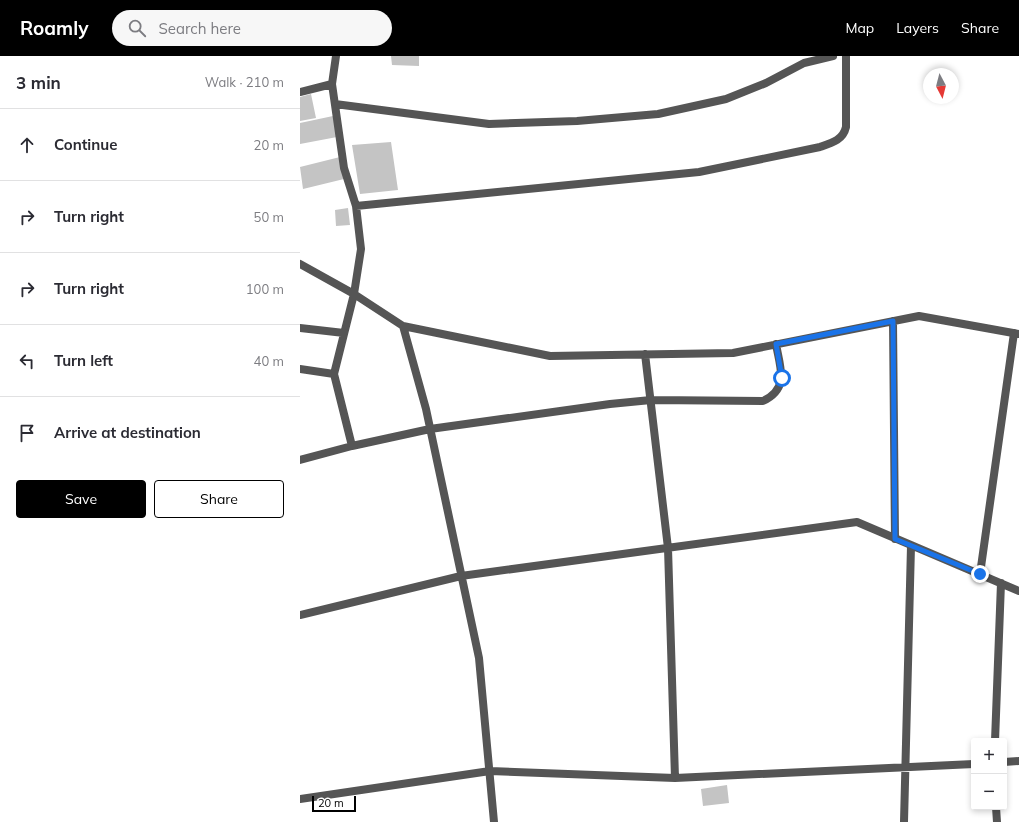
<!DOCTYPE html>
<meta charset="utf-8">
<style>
body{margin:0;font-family:Mulish,sans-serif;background:#f7f7f7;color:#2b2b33}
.controls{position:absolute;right:12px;bottom:12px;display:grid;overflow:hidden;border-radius:4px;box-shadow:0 2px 6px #0003}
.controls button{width:36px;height:36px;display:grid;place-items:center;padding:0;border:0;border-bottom:1px solid #e1e1e2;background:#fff;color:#2b2b33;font:20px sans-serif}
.compass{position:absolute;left:623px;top:12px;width:36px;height:36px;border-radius:50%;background:#fff;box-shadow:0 2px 6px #0003;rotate:173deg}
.scale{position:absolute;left:12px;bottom:10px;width:44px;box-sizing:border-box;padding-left:4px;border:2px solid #000;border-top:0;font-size:11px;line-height:14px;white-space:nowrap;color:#000;-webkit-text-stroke:3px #fff;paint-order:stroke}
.stop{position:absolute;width:12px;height:12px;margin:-9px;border:3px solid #1a73e8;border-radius:50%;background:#fff}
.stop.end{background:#1a73e8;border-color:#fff;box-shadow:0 1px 4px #0008}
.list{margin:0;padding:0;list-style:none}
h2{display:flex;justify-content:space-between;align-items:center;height:52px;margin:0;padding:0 16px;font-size:17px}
h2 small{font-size:13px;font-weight:400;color:#7c7c81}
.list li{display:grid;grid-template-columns:26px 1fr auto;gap:12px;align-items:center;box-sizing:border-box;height:72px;padding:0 16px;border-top:1px solid #e1e1e2}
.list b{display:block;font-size:15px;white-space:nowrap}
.list em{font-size:13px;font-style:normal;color:#7c7c81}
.actions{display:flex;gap:8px;padding:12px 16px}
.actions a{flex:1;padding:9px 0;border:1px solid #000;border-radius:4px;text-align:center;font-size:14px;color:#000}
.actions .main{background:#000;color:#fff}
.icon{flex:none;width:22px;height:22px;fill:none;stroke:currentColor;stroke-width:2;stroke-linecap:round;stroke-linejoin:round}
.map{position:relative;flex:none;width:719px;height:766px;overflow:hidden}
header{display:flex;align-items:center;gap:24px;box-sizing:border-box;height:56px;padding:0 20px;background:#000;color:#fff}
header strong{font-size:19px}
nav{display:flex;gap:22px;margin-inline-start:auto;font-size:14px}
.search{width:280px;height:36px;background:#f7f7f7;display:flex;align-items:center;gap:10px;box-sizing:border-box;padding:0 14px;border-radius:22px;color:#7c7c81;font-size:15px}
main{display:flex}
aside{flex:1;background:#fff}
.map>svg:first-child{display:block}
</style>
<header>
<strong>Roamly</strong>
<div class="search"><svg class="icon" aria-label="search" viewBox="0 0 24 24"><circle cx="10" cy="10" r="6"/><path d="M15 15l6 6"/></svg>Search here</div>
<nav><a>Map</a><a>Layers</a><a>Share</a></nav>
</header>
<main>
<aside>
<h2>3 min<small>Walk · 210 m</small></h2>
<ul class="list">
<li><svg class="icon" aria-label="ahead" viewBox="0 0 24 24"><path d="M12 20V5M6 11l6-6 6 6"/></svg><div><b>Continue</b></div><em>20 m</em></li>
<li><svg class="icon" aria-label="right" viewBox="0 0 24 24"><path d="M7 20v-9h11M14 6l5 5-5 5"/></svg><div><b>Turn right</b></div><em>50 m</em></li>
<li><svg class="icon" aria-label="right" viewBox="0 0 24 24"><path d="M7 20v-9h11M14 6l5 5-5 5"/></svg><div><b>Turn right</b></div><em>100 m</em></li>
<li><svg class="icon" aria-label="left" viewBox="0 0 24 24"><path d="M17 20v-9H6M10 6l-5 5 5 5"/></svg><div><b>Turn left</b></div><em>40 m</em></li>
<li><svg class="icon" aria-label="arrive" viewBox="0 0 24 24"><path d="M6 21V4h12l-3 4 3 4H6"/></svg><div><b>Arrive at destination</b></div></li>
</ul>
<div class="actions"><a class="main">Save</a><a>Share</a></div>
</aside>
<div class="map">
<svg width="719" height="766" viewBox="0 0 719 766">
<rect width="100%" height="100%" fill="#fff"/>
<!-- building -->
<path fill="#c4c4c4" d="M 91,0 L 119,0 L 119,10 L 92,9 Z
M 11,38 L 16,62 L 0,65 L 0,41 Z
M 33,60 L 37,81 L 0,88 L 0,67 Z
M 91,86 L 98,134 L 60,138 L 52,89 Z
M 40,101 L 44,123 L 3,133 L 0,111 Z
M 48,152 L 50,169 L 36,170 L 35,154 Z
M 427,729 L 429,747 L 403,750 L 401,733 Z"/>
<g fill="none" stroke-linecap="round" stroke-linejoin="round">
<!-- minor -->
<path stroke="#555" stroke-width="8" d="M 36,0 L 32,28 L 44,112 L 56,150 L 61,193 L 54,238 L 34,318 L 52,390
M 0,36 L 32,28
M 35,48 L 189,68 L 277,65 L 358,58 L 426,43 L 466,27 L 504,7 L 533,0
M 56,150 L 399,116 L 520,91 C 532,87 543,84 546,71 L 546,0
M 0,208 L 54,238 L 103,270 L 126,353 L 179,602 L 194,766
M 593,265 L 595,483
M 103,270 L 250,300 L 433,297 L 619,260 L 719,278
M 0,272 L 44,277
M 345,298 L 368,492 L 375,722
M 0,313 L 34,318
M 0,404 L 52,390 L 130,373 L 310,348 L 351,344 L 463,345 C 490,332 480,312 476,288
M 680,518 L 714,277
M 0,559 L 161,520 L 557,466 L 719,535
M 695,685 L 701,527
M 704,706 L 719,705
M 0,743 L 190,715 L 375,722 L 674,708
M 696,751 L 697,766
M 604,766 L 611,490"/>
</g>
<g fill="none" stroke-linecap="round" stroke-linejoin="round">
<!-- route -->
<path stroke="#1a73e8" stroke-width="5" d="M 482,322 L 476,288 L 593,265 L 595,483 L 680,518"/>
</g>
</svg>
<div class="controls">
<button>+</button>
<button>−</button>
</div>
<svg class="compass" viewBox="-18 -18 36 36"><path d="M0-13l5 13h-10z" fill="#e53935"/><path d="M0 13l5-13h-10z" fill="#7c7c81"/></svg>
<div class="scale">20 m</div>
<div class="stop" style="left:482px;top:322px"></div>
<div class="stop end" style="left:680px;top:518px"></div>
</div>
</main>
